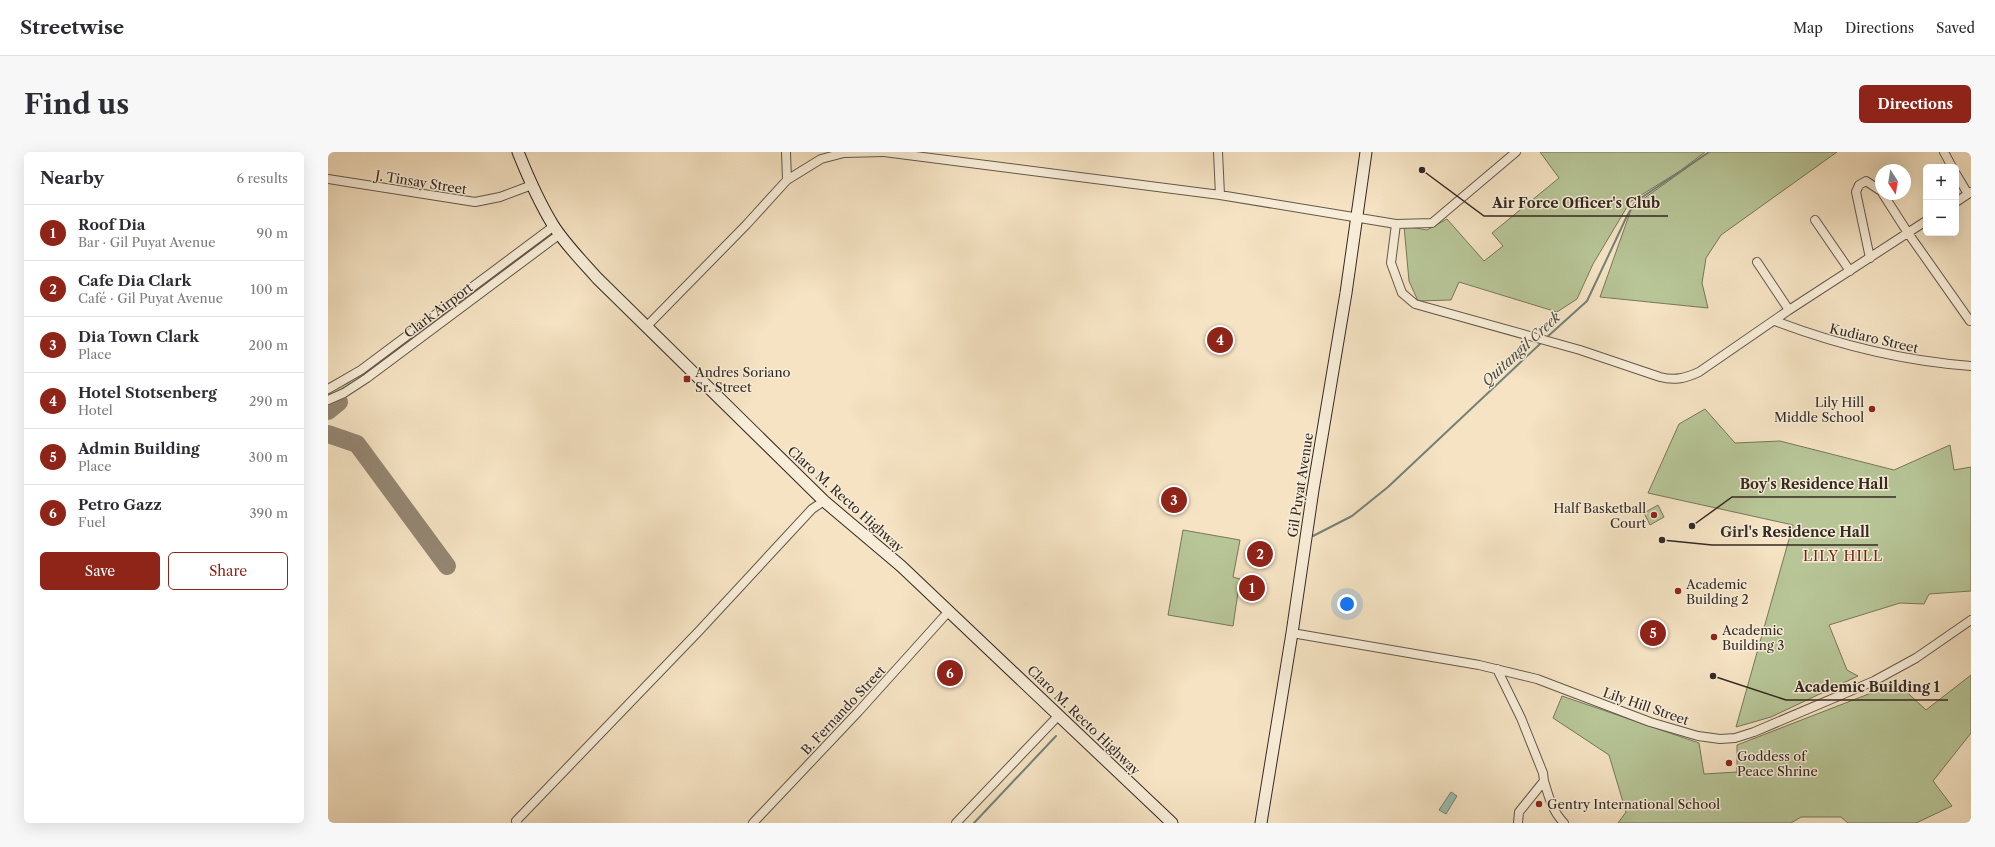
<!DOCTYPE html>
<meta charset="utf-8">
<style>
body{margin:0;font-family:"Libre Caslon Text",serif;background:#f7f7f7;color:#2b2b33}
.controls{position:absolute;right:12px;top:12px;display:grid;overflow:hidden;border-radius:6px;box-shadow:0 4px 16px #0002}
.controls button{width:36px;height:36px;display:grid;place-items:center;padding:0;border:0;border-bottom:1px solid #e1e1e2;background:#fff;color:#2b2b33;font:20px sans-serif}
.compass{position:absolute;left:1547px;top:12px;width:36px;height:36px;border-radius:50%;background:#fff;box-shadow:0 4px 16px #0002;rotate:168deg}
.you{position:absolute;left:1019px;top:452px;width:14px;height:14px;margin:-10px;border:3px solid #fff;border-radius:50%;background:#1a73e8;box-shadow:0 0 0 6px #1a73e833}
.badge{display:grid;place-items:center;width:26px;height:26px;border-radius:50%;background:#8f2418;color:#fff;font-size:13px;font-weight:700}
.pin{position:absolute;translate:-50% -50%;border:2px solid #fff;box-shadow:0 1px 4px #0006}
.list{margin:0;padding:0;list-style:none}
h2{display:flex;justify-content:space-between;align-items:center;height:52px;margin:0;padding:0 16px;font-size:17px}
h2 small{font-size:13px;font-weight:400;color:#7c7c81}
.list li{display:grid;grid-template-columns:26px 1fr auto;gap:12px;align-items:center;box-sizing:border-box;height:56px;padding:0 16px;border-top:1px solid #e1e1e2}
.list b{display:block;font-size:15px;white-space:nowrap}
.list p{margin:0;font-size:13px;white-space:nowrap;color:#7c7c81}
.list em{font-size:13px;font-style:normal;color:#7c7c81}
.actions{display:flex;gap:8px;padding:12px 16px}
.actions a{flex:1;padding:9px 0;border:1px solid #8f2418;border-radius:6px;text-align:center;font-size:14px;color:#8f2418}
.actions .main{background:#8f2418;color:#fff}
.map{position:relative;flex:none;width:1643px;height:671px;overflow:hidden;border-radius:6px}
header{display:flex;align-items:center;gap:24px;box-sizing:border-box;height:56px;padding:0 20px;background:#fff;border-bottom:1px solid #e1e1e2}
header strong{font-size:19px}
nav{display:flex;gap:22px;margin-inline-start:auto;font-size:14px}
.intro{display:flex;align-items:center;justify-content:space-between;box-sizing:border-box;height:96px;padding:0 24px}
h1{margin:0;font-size:28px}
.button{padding:10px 18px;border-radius:6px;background:#8f2418;color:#fff;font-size:14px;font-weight:700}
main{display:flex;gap:24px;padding:0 24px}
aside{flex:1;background:#fff;border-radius:6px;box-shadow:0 4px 16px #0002}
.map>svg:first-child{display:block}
</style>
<header>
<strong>Streetwise</strong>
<nav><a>Map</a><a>Directions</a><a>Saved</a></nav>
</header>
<div class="intro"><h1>Find us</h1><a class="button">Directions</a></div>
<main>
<aside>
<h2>Nearby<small>6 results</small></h2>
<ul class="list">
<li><span class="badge">1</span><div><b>Roof Dia</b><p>Bar · Gil Puyat Avenue</p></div><em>90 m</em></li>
<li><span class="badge">2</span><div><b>Cafe Dia Clark</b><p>Café · Gil Puyat Avenue</p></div><em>100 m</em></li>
<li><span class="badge">3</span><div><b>Dia Town Clark</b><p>Place</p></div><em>200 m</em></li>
<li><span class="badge">4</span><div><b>Hotel Stotsenberg</b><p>Hotel</p></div><em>290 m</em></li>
<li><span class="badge">5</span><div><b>Admin Building</b><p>Place</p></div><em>300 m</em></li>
<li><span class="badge">6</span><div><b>Petro Gazz</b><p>Fuel</p></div><em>390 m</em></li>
</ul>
<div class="actions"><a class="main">Save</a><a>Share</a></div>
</aside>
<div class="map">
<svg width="1643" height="671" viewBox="0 0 1643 671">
<rect width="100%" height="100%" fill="#f5e3c3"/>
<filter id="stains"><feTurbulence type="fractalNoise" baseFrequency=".005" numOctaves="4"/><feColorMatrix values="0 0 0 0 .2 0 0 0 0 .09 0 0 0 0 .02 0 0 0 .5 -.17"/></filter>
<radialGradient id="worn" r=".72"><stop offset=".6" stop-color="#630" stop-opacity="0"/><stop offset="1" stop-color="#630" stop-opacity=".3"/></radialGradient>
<!-- green -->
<path fill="#b7c597" stroke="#76775c" d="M 1212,0 L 1377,0 L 1352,19 L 1302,50 L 1265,112 L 1249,147 L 1229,160 L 1131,130 L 1123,148 L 1090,149 L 1081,129 L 1076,74 L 1099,78 L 1119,67 L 1156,109 L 1175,94 L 1164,81 L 1231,26 Z
M 1381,0 L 1509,0 L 1393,83 L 1378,106 L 1374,131 L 1380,156 L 1272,145 L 1304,55 Z
M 94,177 L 97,178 L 27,230 L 0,244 L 0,240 L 20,231 Z
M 1377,257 L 1407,291 L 1452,289 L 1566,318 L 1622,293 L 1626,318 L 1643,315 L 1643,439 L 1601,442 L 1596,452 L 1572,451 L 1501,473 L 1519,518 L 1530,524 L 1443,565 L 1408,575 L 1465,373 L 1320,341 L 1351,272 Z
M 1330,353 L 1336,365 L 1322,373 L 1316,361 Z
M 855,378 L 912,388 L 905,425 L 912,427 L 905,474 L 840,463 Z
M 1643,523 L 1643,581 L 1605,629 L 1624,654 L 1588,671 L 1520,671 L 1513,665 L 1473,665 L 1463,671 L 1290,671 L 1298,660 L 1281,603 L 1225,566 L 1234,544 L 1371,591 L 1376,622 L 1409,620 L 1409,593 L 1569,531 L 1598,558 Z"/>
<!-- water -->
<path fill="#9cbeb2" stroke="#728278" d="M 1123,640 L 1129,644 L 1118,662 L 1111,658 Z"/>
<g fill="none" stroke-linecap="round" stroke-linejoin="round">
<!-- stream -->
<path stroke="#728278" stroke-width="2" d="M 1218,186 L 1259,149 L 1299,64 L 1307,50 L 1381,0
M 985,384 L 1024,364 L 1060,335 L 1213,191
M 646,671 L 728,584"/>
<!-- taxiway -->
<path stroke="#948672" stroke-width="18" d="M 0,259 L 11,250
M 0,282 L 29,292 L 119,414"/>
<defs>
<path id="minor" d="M 458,0 L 459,28
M 556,0 L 892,43 L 1068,72 L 1104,71 L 1188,0
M 890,0 L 892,43
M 1616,0 L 1624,15
M 1628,22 L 1640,42
M 0,27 L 147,50 L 172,45 L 204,33
M 1555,42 L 1580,81 L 1642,169
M 1628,50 L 1643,40
M 1487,68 L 1522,119
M 1068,72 L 1063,111 L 1074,141 L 1087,152 L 1252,198 L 1332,225 C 1347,229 1358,226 1371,220 L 1461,158 L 1598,69
M 1542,106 L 1528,40 L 1531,33 L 1538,29 L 1553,39
M 1429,110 L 1461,158
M 1447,169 C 1510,193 1576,209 1643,214
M 319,174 L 419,72 L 459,28 L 493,7 L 516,1 L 555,0
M 0,237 L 33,218 L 226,74
M 0,248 L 16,241 L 39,226 L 232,82
M 964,481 L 1151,513 L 1209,527 L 1322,570 L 1370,584 L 1392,587 L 1407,586 L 1426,580 L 1546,529 L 1588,506 L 1643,468
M 1169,517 L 1193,566 L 1215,621 L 1216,629 L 1191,660 L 1190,671
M 1216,629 C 1221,645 1224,659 1236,671
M 189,671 L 188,669 L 371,479 L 484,357 L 496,349
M 425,671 L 530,560 L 621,459
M 628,671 L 731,563"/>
<path id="secondary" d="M 190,0 C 200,25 211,50 225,73 C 237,92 254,109 269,126 L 496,349 L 573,414 L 844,671
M 933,671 L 964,481 L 985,338 L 1018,141 L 1038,0"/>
</defs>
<!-- minor casing -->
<use href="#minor" stroke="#64584a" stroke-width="10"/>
<!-- secondary casing -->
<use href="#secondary" stroke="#342922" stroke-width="13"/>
<!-- minor -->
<use href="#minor" stroke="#f8edd8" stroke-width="8"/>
<!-- secondary -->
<use href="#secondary" stroke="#f8edd8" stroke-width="11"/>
</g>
<!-- markers -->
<g fill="#8f2418" stroke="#f8edd8" stroke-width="1.5">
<rect x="355" y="223" width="8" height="8" rx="2"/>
<circle cx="1544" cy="257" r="4"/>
<circle cx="1326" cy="363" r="4"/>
<circle cx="1350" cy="439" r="4"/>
<circle cx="1386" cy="485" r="4"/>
<circle cx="1401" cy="611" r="4"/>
<circle cx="1211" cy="652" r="4"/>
</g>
<g text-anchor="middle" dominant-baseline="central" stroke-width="3" stroke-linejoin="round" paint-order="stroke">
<!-- street labels -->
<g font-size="13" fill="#342922" stroke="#f8edd8">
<text transform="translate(93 30) rotate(9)">J. Tinsay Street</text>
<text transform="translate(110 158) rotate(-37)">Clark Airport</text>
<text transform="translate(1546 186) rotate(13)">Kudiaro Street</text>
<text transform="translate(972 333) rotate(-81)">Gil Puyat Avenue</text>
<text transform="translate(518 347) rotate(42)">Claro M. Recto Highway</text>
<text transform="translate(1318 554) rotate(19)">Lily Hill Street</text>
<text transform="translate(515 558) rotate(-47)">B. Fernando Street</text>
<text transform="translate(756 568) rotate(44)">Claro M. Recto Highway</text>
</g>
<!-- poi labels -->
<g font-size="13" fill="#342922" stroke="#f8edd8" text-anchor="start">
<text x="367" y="220">Andres Soriano<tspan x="367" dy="15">Sr. Street</tspan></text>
<text x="1536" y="250" text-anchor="end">Lily Hill<tspan x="1536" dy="15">Middle School</tspan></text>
<text x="1318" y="356" text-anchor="end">Half Basketball<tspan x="1318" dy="15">Court</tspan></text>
<text x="1358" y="432">Academic<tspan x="1358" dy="15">Building 2</tspan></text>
<text x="1394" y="478">Academic<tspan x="1394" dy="15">Building 3</tspan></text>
<text x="1409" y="604">Goddess of<tspan x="1409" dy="15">Peace Shrine</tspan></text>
<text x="1219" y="652">Gentry International School</text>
</g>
<!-- water labels -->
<g font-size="14" font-style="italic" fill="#4e4e46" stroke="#f8edd8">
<text transform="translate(1193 197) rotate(-43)">Quitangil Creek</text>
</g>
<!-- neighbourhood labels -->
<g font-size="14" letter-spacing="1" fill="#7a1f14" stroke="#f8edd8">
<text x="1515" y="404">LILY HILL</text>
</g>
</g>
<!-- callouts -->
<path fill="none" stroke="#342922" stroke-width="1.5" d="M1094 18L1156 64H1340M1364 374L1404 345H1568M1334 388L1384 393H1550M1385 524L1458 548H1620"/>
<g fill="#342922" stroke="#f8edd8" stroke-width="1.5">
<circle cx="1094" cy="18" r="4"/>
<circle cx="1364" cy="374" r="4"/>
<circle cx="1334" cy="388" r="4"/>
<circle cx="1385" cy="524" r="4"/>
</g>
<g font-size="14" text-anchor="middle" font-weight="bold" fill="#342922" stroke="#f8edd8" stroke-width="3" stroke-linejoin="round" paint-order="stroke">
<text x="1248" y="56">Air Force Officer's Club</text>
<text x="1486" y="337">Boy's Residence Hall</text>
<text x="1467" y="385">Girl's Residence Hall</text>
<text x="1539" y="540">Academic Building 1</text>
</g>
<rect width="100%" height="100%" filter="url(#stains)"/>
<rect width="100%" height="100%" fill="url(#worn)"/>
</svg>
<div class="controls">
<button>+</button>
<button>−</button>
</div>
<svg class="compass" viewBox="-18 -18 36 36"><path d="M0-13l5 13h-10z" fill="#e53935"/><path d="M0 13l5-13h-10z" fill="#7c7c81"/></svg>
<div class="you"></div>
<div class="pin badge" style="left:924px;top:436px">1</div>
<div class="pin badge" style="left:932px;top:402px">2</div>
<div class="pin badge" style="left:846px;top:348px">3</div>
<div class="pin badge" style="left:892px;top:188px">4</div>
<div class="pin badge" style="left:1325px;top:481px">5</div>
<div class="pin badge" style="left:622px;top:521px">6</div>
</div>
</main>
